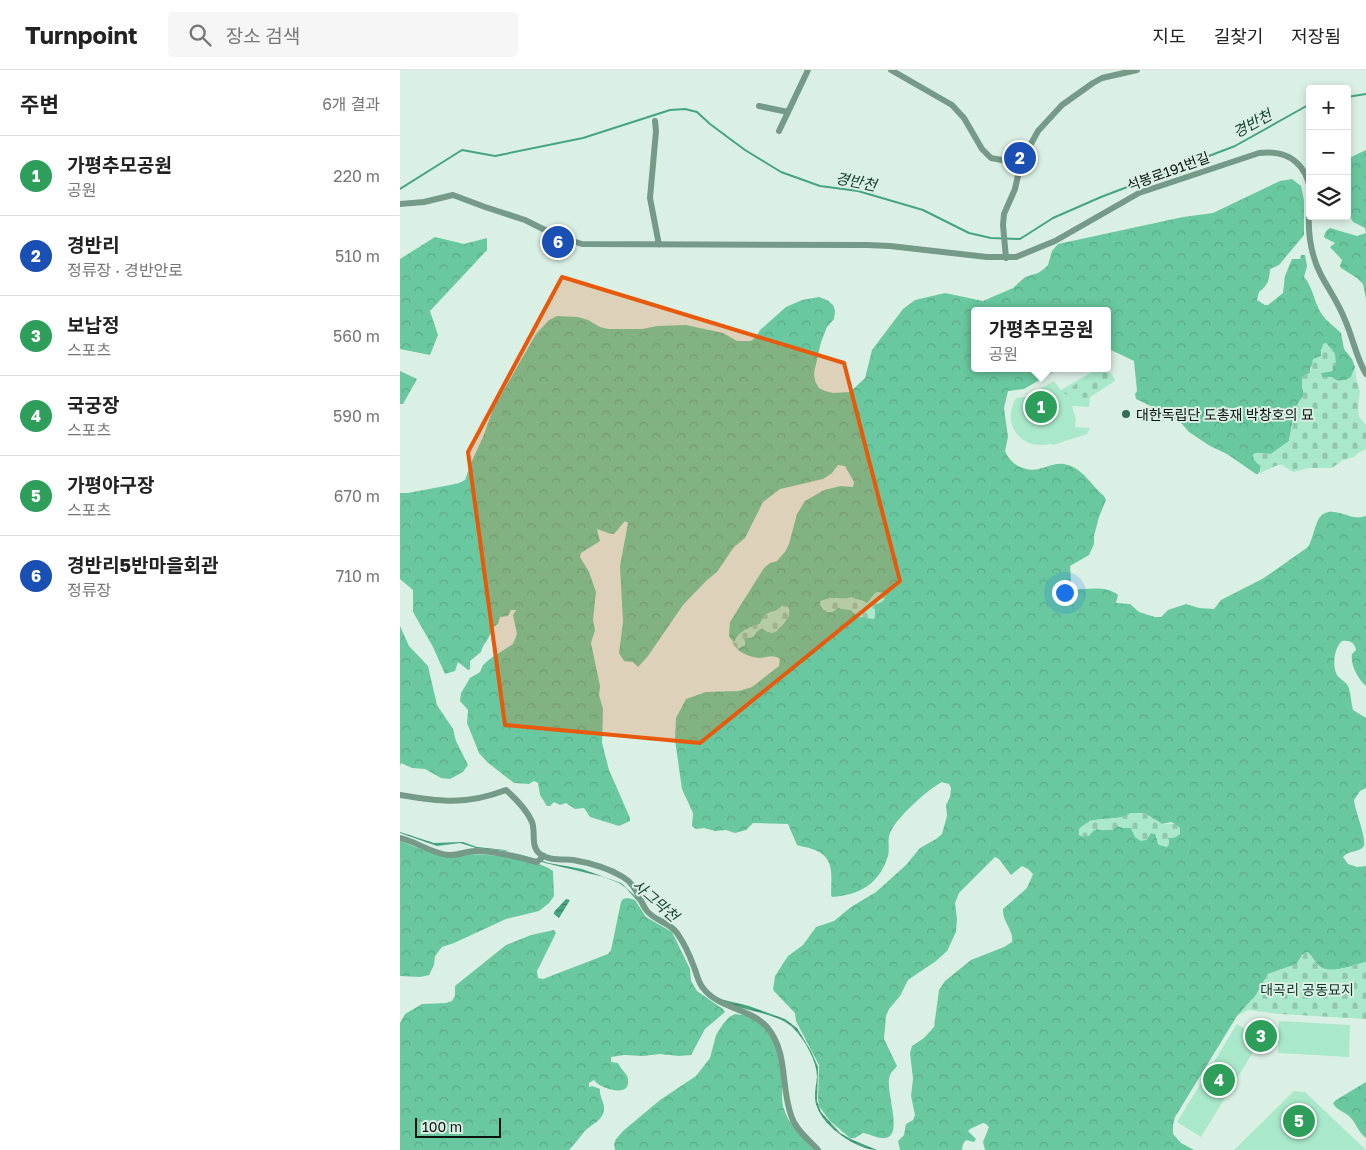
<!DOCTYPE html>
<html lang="ko">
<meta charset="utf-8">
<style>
body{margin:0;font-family:"Golos Text","Noto Sans KR",sans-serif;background:#f6f6f6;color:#222}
.controls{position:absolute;right:15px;top:15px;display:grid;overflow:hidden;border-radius:5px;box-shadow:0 2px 8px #0003}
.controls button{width:45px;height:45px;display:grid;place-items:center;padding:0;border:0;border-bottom:1px solid #e0e0e0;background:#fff;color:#222;font:25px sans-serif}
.scale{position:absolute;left:15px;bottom:12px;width:86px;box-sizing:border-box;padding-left:5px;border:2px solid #0b130f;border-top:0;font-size:14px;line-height:18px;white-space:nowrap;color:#0b130f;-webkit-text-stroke:4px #dbf0e5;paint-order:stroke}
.you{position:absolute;left:664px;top:522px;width:18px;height:18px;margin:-12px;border:4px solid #fff;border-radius:50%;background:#1a73e8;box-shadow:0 0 0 8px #1a73e833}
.badge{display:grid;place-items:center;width:32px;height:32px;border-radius:50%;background:#ea580c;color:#fff;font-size:16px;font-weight:700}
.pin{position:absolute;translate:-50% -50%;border:2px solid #fff;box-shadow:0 1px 5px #0006}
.popup{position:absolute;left:571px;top:237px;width:140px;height:65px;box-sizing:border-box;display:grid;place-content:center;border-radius:5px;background:#fff;filter:drop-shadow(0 1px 4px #0005);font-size:16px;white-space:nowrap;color:#767676}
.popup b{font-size:19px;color:#222}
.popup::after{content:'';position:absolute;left:50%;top:100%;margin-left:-10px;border:10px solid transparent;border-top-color:#fff}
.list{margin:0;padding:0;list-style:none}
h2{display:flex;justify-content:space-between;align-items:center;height:65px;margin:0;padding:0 20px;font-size:21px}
h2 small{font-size:16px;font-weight:400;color:#767676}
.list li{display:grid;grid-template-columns:32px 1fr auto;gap:15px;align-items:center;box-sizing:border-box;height:80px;padding:0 20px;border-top:1px solid #e0e0e0}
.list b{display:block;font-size:19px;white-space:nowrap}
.list p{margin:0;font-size:16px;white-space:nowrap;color:#767676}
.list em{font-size:16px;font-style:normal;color:#767676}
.icon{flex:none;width:28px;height:28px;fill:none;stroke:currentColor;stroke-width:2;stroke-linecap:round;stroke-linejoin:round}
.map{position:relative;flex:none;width:966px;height:1080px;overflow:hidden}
header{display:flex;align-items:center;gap:30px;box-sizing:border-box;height:70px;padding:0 25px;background:#fff;border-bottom:1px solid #e0e0e0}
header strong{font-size:24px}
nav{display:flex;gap:28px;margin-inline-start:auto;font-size:18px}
.search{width:350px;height:45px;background:#f6f6f6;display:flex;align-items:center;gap:12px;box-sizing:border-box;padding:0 18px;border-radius:5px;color:#767676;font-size:19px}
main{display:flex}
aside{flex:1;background:#fff}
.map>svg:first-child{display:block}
</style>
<header>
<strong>Turnpoint</strong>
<div class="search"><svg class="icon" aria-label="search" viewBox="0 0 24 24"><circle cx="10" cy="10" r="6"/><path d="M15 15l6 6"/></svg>장소 검색</div>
<nav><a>지도</a><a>길찾기</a><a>저장됨</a></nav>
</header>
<main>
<aside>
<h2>주변<small>6개 결과</small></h2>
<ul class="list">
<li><span class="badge" style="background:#2e9e5b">1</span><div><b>가평추모공원</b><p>공원</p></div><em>220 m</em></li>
<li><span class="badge" style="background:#1a4fb4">2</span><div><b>경반리</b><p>정류장 · 경반안로</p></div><em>510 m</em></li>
<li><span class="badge" style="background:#2e9e5b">3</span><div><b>보납정</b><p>스포츠</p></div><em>560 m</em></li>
<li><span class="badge" style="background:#2e9e5b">4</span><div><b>국궁장</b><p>스포츠</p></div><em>590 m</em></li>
<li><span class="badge" style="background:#2e9e5b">5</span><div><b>가평야구장</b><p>스포츠</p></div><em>670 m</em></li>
<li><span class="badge" style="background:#1a4fb4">6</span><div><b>경반리5반마을회관</b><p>정류장</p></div><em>710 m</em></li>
</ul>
</aside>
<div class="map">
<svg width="966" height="1080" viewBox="0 0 966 1080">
<defs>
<pattern id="forest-crowns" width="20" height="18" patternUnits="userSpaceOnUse" patternTransform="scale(1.25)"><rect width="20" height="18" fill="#69c89f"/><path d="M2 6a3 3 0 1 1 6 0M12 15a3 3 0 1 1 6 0" fill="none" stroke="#5aab88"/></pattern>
<pattern id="cemetery-stones" width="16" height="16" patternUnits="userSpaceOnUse" patternTransform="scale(1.25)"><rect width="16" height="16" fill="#a9e8ca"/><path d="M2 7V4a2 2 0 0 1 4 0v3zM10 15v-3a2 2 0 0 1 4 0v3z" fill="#90c6ac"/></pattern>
<pattern id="water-rules" width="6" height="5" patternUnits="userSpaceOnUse" patternTransform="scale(1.25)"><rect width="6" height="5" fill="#45a57e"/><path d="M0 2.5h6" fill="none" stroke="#388566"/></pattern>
</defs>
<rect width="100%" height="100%" fill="#dbf0e5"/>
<!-- green -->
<path fill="#a9e8ca" d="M 699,298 L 712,304 L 715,311 L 690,327 L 689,337 L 672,336 L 676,350 L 675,357 L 690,358 L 687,364 L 653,375 L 651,374 C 620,381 601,354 616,328 L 626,327 L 654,311 L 661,320 Z
M 879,951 L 950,955 L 949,987 L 878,983 Z
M 837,954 L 861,969 L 801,1067 L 777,1052 Z
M 894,1021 L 905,1022 L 966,1080 L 834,1080 Z"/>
<!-- forest -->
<path fill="url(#forest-crowns)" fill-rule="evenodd" d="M 966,80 L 966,229 L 963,214 L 957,208 L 941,198 L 940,196 L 942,190 L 930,177 L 935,173 L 925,168 L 924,166 L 926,161 L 930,158 L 957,166 L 966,163 L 965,158 L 953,152 L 947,141 L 947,89 Z
M 892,109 L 901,116 L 904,130 L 904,165 L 879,195 L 870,199 C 869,210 869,214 859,222 L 857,230 L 865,235 L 868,235 L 883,223 L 885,206 L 892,189 L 900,189 L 901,185 L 905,185 L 907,196 L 904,207 C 913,217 914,232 921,243 C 926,251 934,256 941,263 L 944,279 L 952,289 L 955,297 L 951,307 L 946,310 L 938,311 L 931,307 L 922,307 L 921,303 L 932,301 L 933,296 L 935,295 L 935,284 L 926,273 L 921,280 L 921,286 L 910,298 L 910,303 L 904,306 L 902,316 L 904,325 L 895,338 L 889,371 L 871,384 L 856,383 L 856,392 L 861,396 L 860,401 L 858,404 L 856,404 L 827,384 L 810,376 L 789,362 L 782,354 L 760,338 L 755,338 L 736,329 L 735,324 L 737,321 L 734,291 L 707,278 L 707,241 L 575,241 L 575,298 L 660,298 L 624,319 L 608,321 L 604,338 L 608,367 L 605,381 C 608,388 612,392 618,396 C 640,407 650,389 668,395 C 684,400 692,416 704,426 L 706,430 L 699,447 L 694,466 L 694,474 L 689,485 L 670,496 L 671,511 L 676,519 C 690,520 705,515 718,525 L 716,533 L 730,534 L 739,542 L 755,547 L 761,547 L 768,540 L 786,534 L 799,538 L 814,539 L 821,530 L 864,508 L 908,477 C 913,469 915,453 920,447 C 929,436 943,445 954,447 C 958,448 962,447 966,446 L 966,616 C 958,610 950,594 952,584 L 956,580 C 955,573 950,570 942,571 C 934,578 932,596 937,605 C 940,609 946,612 948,616 C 951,623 951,633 953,640 L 966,648 L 966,718 L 960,721 L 954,730 C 955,742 966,765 964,776 C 959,783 949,780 943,787 L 948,794 L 957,797 L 966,796 L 966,892 C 953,895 929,906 918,895 C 914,891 912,886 908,882 L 902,885 L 897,894 L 868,904 L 856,925 L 837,946 L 775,1047 L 773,1055 L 773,1064 L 781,1073 L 794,1080 L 585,1080 L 583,1072 L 589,1057 L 586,1054 L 583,1053 L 570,1059 L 568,1061 L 576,1069 L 574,1072 L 566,1070 L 563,1074 L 562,1080 L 500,1080 L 498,1071 L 504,1065 L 506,1054 L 513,1050 L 515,1045 L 511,1026 L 513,1009 L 510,983 L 512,976 L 524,968 L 534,957 L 539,920 L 545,911 L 571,890 L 604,877 L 612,872 C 614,860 602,852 603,839 L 627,818 L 633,804 L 628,799 L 622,796 L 611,805 L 599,789 L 595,787 L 559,823 L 555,833 L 557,849 L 556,862 L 547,881 L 536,891 L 508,910 L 500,926 L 489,939 L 486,946 L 484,969 L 497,996 C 495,999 491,1002 490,1005 C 484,1019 504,1064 486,1068 C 478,1069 470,1064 463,1063 L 455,1068 L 450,1068 L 430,1051 L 419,1036 L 418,1029 L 419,995 L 396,951 L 395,943 L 373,920 L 375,906 L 388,886 L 403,875 L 416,857 L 434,851 L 451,837 L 476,822 L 506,795 L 520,778 L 536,769 L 542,764 L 547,746 L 546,735 L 550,727 L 551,718 L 549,714 L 542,712 C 528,719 495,749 490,763 C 487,770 490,779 488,786 C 479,814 460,825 432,827 L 431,825 C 431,807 436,786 412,779 C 408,777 402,777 397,775 L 388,754 L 353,753 L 346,760 L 335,763 L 326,760 L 315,761 L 304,758 L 296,759 L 292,756 L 293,743 L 282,719 L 275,670 L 276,648 L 286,629 L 306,622 L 339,621 L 352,617 L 379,596 L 380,589 C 373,584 368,587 360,588 C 354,588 342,584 337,579 L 345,575 L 344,568 L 353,567 L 357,561 L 362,558 L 368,562 C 379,560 389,552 389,539 L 382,536 C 372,546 368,537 360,554 C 350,557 337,562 334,573 L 329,566 L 330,552 L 364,498 L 370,493 L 377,491 L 385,482 L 389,474 L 397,444 L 405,431 L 424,420 L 441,416 L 453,417 L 454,412 L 445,396 L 438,395 L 432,403 L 423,409 L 380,419 L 363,432 L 345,468 L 334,477 L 317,502 L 307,510 L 283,535 L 248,586 L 238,597 L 233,592 L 224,591 L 219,583 L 223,552 L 220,496 L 228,453 L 225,451 L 214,464 L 211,464 L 197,459 L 200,471 L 181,483 L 180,487 L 189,502 L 196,522 L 193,550 L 195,560 L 191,573 L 200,616 L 199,625 L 203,639 L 202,673 L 209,700 L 230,748 L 230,751 L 219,756 L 190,747 L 184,738 L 175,739 L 166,733 L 160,735 L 154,732 L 150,736 L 147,736 L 140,725 L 138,713 L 134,711 L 129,714 L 114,713 L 87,692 L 79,683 L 67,653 L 68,640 L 60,631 L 61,623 L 70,608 L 80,602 L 83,595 L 91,588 L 113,574 L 117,564 L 113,545 L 116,540 L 111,540 L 108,546 L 100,547 L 98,554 L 92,558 C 91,568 83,573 81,582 L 70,591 L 70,599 L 68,600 L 58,592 L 55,601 L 45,604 L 33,577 L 13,542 L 13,520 L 0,509 L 0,423 L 8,423 L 50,415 L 59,413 L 65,410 L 71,393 L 83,367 L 93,339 L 136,264 L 149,250 L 157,246 L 178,247 L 188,250 L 200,257 L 208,259 L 242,259 L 257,256 L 286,255 L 323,263 L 337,271 L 351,271 L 356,267 L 360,260 L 386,237 L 402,230 L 419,227 L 427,230 L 433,235 L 435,241 L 434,249 L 427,257 L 421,272 L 414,303 L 415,311 L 419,318 L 425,321 L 433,323 L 450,322 L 465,308 L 472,280 L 503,239 L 515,230 L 545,223 L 583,231 L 613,218 L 625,207 L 638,203 L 644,199 L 648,195 L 652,181 L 658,174 L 783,147 L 813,143 L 880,111 ZM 431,528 C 443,530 456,526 466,533 L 483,531 L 475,535 L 475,546 L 455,544 L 451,540 L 438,537 L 435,540 L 424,540 L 420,534 L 421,531 ZM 731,743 L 744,743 L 762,754 L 771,752 L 775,754 L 776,767 L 768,768 L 769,773 L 758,774 L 756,764 L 751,763 L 746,770 L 731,758 L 717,756 L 715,758 L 704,760 L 697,759 L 692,761 L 689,751 L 724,747 Z
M 35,167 L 64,174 L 87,168 L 87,180 L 30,241 L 38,265 L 30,285 L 0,279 L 0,189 Z
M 0,301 L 17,309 L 3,334 L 0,334 Z
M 0,556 L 9,576 L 28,596 L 37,635 L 53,659 L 56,671 L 68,695 L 63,702 L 50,709 L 41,708 L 25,699 L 12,698 L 1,693 L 0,696 Z
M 0,771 C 10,774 22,781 33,782 C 67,786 124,781 153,801 L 154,826 L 149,833 L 139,841 L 106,849 L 54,873 L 42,877 L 35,886 L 34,895 L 29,905 L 20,907 L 0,906 Z
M 228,828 L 235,830 L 246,847 L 272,862 L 290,899 L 291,911 L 297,921 L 323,939 L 325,942 L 305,959 L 291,985 L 279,986 L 260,984 L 243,986 L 224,985 L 211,987 L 211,992 L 218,993 C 220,998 225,1002 227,1006 C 235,1029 201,1020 194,1010 L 189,1013 L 189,1017 L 192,1016 L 200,1019 C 199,1026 204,1031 204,1038 C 204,1051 191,1054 184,1062 C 179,1068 175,1074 169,1080 L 0,1080 L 0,953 L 5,944 L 22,934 L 46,933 L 52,931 L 55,926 L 55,916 L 106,875 L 131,865 L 154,860 L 156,863 L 137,901 L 138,908 L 143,909 L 208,884 L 211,880 L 221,832 L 223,829 Z
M 335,944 C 341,945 348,945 354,948 C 372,959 381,984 382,1005 C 383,1016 381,1025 383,1036 C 387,1053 402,1067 414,1080 L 215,1080 L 214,1074 L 216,1069 L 223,1061 L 260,1030 L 296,1006 L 310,988 L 316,965 L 323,954 L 329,947 Z
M 966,1012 L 966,1068 C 957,1061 956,1052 949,1046 C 943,1041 936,1040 933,1033 L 936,1030 Z"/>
<!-- cemetery -->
<path fill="url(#cemetery-stones)" d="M 926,273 L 935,284 L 936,294 L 933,296 L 932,301 L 921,303 L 922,307 L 931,307 L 938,311 L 946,310 L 951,307 L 955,297 L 956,308 L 960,321 L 958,337 L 959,347 L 966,355 L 966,379 L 958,383 L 954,387 L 943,390 L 932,398 L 909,398 L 893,402 L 882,395 L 878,395 L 860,403 L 861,396 L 854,390 L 853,385 L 855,383 L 871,384 L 889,371 L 895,338 L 904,325 L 902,316 L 902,307 L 910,303 L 913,289 L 921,286 L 923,274 Z
M 700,300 L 710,305 L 713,310 L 686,328 L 665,324 L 663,322 Z
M 478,522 L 484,523 L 486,526 L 484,530 L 475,535 L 475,546 L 474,549 L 458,547 L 451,540 L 441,539 L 438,537 L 433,542 L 427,542 L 420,534 L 421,531 C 425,530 430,528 434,528 C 441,528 444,530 451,527 L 467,533 L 475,523 Z
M 383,536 L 388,537 L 389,546 L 376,562 L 371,563 L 362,558 L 357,561 L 353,567 L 344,568 L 345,575 L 337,579 L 331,572 L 334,573 C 337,562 350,557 360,554 C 364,541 374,544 383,536 Z
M 731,743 L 744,743 L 762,754 C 770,755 773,751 780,758 L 780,764 L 776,767 L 768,768 L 769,774 L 767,777 L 759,775 L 755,764 L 751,763 L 746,770 L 741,771 L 735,767 L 731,758 L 723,758 L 718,756 L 712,760 L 695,759 L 689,766 L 683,767 L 679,765 L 679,759 C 695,742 714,754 731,743 Z
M 908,882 C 912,886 914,891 918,895 C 929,906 953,895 966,892 L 966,949 L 880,944 L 848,940 L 837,946 L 856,925 L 868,904 L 896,894 L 905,883 Z"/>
<!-- water -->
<path fill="url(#water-rules)" d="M 0,762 L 34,773 L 63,772 L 77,777 L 105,780 L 149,793 L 182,799 L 221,813 L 235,826 L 240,834 L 226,818 L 219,813 L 204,807 L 145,793 L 108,781 L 76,778 L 60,773 L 37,776 L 0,763 Z
M 166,829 L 170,830 L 159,848 L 154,844 L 154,842 Z
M 316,928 L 349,936 L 385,949 L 397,958 L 411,981 L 418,997 L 417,1031 L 421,1042 L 440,1063 L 453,1070 L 477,1080 C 457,1080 424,1057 417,1037 C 413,1027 416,1017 417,1007 C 417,991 405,970 394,959 C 378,941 335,941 316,928 Z"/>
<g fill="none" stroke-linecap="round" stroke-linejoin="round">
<!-- stream -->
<path stroke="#45a57e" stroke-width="2" d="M 947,27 L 966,24
M 0,119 L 62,80 L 95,86 L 183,68 L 270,40 L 285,39 L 297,42 L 310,54 L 345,80 L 381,102 L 420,116 L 458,121 L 523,140 L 569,163 L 591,168 L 620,169 L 653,148 L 701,127 L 835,76 L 910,34"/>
<!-- minor -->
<path stroke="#759a88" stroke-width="6" d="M 491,0 L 552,35 L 564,48 L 582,79 L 591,88 L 607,91 L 621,92
M 359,36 L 388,42
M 255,51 L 256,61 L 250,128 L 259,175
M 379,61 L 408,0
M 910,129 C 907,155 909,182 921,205 C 929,220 939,234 945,250 C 953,268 956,287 966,304
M 0,134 L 24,132 L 53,125 L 85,137 L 125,150 L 159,167 L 182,174 L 467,175 L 490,176 L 587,187 L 616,187 L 655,171 L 739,123 L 859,83 C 886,80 904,91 910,118
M 606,188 L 603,155 L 604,144 L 615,119 L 621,92 L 638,61 L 662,35 L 693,13 L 702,8 L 737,0
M 0,725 C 40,732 67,735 106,720 C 115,728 127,740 132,752 C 136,762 130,776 140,784 C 149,791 163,789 173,790 C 191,793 208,798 223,807 C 237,815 238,829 247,841 C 255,851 269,852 277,863 C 284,873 290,886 294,897 C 297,904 298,912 303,918 C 319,939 350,938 367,957 C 389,983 380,1018 392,1048 C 396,1060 409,1070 418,1080
M 0,768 C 17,772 31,783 48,785 C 58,786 66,781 75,781 C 96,781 117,787 137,792 L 144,786"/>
</g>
<!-- marked area -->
<path fill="#e8590c" fill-opacity="0.2" stroke="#e8590c" stroke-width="4" stroke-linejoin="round" d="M 162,207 L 444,293 L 500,511 L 300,673 L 105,655 L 68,382 Z"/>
<!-- markers -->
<circle fill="#346d54" stroke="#dbf0e5" stroke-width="2" cx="726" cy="344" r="5"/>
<g text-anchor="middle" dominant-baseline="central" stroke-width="4" stroke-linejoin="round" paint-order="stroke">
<!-- street labels -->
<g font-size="14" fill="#0b130f" stroke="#dbf0e5">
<text transform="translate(768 101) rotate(-20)">석봉로191번길</text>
</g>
<!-- poi labels -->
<g font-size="14" fill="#0b130f" stroke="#dbf0e5" text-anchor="start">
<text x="736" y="344">대한독립단 도총재 박창호의 묘</text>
</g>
<!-- park labels -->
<g font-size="14" fill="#0e3828" stroke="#dbf0e5">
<text x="907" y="919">대곡리 공동묘지</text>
</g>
<!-- water labels -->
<g font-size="15" font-style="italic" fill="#113b2a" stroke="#dbf0e5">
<text transform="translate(852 53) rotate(-29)">경반천</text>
<text transform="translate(456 111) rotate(11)">경반천</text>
<text transform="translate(256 830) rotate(41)">사그막천</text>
</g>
</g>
</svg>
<div class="controls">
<button>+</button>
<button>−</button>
<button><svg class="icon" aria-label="layers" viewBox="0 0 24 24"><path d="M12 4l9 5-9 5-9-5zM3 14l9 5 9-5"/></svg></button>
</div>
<div class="scale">100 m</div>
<div class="you"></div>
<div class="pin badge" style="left:641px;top:337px;background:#2e9e5b">1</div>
<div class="popup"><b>가평추모공원</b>공원</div>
<div class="pin badge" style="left:620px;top:88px;background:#1a4fb4">2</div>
<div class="pin badge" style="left:861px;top:966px;background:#2e9e5b">3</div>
<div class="pin badge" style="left:819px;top:1010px;background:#2e9e5b">4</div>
<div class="pin badge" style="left:899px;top:1051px;background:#2e9e5b">5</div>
<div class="pin badge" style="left:158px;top:172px;background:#1a4fb4">6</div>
</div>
</main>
